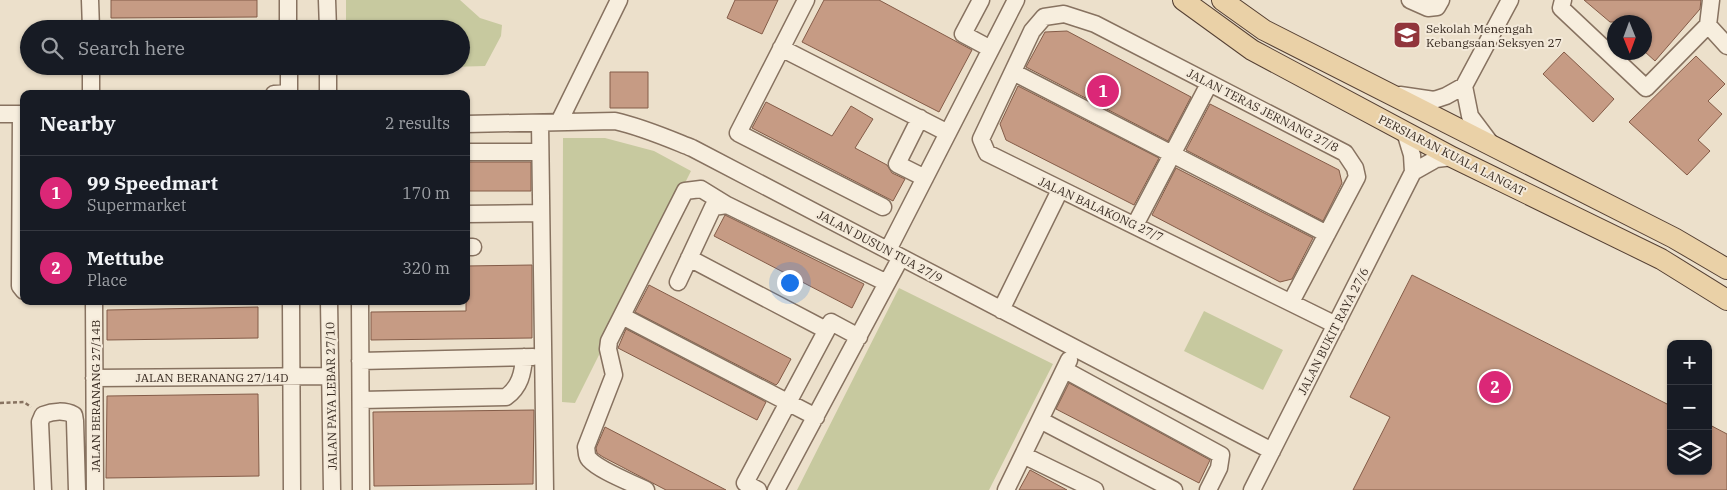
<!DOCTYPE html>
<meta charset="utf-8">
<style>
body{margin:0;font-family:"IBM Plex Serif",serif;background:#20242c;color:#f1f3f6}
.controls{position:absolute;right:15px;bottom:15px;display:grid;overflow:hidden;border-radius:10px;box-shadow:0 1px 4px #0004}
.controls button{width:45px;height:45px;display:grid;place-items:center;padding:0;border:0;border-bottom:1px solid #363941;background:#171b24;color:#f1f3f6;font:25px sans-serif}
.compass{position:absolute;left:1607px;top:15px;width:45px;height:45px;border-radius:50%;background:#171b24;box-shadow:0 1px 4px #0004;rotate:179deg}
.you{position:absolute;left:789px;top:282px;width:18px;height:18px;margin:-12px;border:4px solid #fff;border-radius:50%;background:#1a73e8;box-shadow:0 0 0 8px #1a73e833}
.badge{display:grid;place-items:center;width:32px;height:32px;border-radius:50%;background:#db2777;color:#fff;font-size:16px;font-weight:700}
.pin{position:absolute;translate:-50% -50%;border:2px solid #fff;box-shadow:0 1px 5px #0006}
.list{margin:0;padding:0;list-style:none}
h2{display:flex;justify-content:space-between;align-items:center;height:65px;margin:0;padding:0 20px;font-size:21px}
h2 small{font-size:16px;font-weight:400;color:#9ea1a6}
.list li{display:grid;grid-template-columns:32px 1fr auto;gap:15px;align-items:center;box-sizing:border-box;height:75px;padding:0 20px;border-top:1px solid #363941}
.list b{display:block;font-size:19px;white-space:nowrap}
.list p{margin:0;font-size:16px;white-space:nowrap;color:#9ea1a6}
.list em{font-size:16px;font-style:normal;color:#9ea1a6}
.icon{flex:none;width:28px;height:28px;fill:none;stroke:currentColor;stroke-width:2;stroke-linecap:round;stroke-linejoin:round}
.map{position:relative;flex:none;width:1727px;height:490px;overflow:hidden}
.search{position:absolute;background:#171b24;box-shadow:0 1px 4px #0004;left:20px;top:20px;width:450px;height:55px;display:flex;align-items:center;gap:12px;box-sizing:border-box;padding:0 18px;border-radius:28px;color:#9ea1a6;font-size:19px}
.panel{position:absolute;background:#171b24;box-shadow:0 1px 4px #0004;left:20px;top:90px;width:450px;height:215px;border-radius:10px}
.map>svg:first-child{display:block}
</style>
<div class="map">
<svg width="1727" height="490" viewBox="0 0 1727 490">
<rect width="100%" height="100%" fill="#ece0cb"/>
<!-- green -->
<path fill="#c7c99f" d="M 346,0 L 460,0 L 480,18 L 502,25 L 501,36 L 485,66 L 347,70 L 347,66 L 461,66 L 461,29 L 346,29 Z
M 563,138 L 605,138 L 654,151 L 691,171 L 575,403 L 562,402 Z
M 899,288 L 1053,364 L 989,490 L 797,490 Z
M 1204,311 L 1283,350 L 1263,390 L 1184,351 Z"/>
<!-- building -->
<path fill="#c69b84" stroke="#845c48" d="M 111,0 L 257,0 L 257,17 L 111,18 Z
M 735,0 L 778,0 L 762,34 L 727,18 Z
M 824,0 L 879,0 L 972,50 L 939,112 L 802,42 Z
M 1584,0 L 1701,0 L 1700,9 L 1655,61 L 1644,51 L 1644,22 L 1610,22 Z
M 1067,31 L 1191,97 L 1168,141 L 1026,67 L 1045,32 Z
M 1564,52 L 1614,99 L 1593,122 L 1543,74 Z
M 1696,56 L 1725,84 L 1708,101 L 1722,114 L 1698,140 L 1710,151 L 1687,175 L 1629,122 Z
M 610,72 L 648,72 L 648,108 L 610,108 Z
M 1018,86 L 1159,158 L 1134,205 L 1006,140 L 1000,124 Z
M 766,102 L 832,136 L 851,106 L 873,119 L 855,148 L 887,165 L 892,173 L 905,179 L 893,201 L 752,128 Z
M 1210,104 L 1339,170 L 1342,183 L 1323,221 L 1186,150 Z
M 466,162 L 531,162 L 531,191 L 466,191 Z
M 1176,168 L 1313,238 L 1292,279 L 1280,282 L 1152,215 Z
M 725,215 L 864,284 L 852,308 L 714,236 Z
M 532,265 L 532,338 L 371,340 L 371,312 L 466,311 L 466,266 Z
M 1412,275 L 1671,406 L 1671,471 L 1708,471 L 1708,424 L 1727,434 L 1727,490 L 1353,490 L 1390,417 L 1350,397 Z
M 649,285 L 791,359 L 778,383 L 776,385 L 635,312 Z
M 258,307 L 258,338 L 107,340 L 107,310 Z
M 626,329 L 766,402 L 757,420 L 618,348 Z
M 1069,383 L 1210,460 L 1199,483 L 1056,409 Z
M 258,394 L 259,476 L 106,478 L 107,396 Z
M 534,410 L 533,484 L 374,486 L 373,412 Z
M 605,427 L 726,490 L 666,490 L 603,457 L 597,453 L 596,448 Z
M 1030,470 L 1067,490 L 1019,490 Z"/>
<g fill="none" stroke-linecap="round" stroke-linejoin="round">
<defs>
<path id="minor" d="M 90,0 L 91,29
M 288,0 L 288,29
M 327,0 L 328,29
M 806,0 L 738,133 L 883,207
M 981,0 L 963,34 L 991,49
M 1410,0 L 1428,8 L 1437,7 L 1441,0
M 1563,0 L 1561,8 L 1646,88 L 1708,25
M 1711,0 L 1708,25 L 1727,46
M 781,48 L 948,133
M 91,66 L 91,94
M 289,66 L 289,94
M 328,66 L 328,94
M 1013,72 L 1327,234
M 1464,86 L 1470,116 L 1491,144
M 274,94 L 289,93
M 1400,95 L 1434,100 L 1446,96 L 1464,86 L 1510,0
M 0,114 L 24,114
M 21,114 L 20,286 L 24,291
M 920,118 L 897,164 L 925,178
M 559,122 L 619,0
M 540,123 L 545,490
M 466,124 L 615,121 C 642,127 667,138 692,148 L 1272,451
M 466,152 L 540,152
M 1413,172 L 1436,159 L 1452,157
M 466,214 L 541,213
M 1135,225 L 1209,84
M 466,247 L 473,247
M 888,250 L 1016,0
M 689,258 L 826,330
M 678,282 L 713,207 L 727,205 L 887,283
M 94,301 L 95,490
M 291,301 L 292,490
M 329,301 L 332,490
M 360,301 L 361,490
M 1291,302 L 1357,177 L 1355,168 L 1345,153 L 1095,24 L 1064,14 L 1044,17 L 1032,31 L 981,139 L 987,153 L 1336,325
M 1001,310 L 1060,190
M 622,316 L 816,417
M 360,361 L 533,357
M 1065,370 L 1221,455 L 1219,468 L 1208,490
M 94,378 L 330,376
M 361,400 L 506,397 C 520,387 523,373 524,357
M 1040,420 L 1174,490
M 1023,455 L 1095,490
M 43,490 L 40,422 L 43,415 C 53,411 65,410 74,415 L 75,421 L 77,490
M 646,490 C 630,482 600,471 589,459 C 586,456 587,451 586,447 L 614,375 L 608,349 L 609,341 L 685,191 L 701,189 L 727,205
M 758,490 L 745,483 L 831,322 L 859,337
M 776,490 L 901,257
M 1006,490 L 1069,360
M 1252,490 L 1413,172 L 1412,155 L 1405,132"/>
<path id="major" d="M 1183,0 L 1252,50 L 1452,157 L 1661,259 L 1727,300
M 1222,0 L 1264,30 L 1674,238 L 1727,269"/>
</defs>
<!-- minor casing -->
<use href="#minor" stroke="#877260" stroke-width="19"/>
<!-- major casing -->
<use href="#major" stroke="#564134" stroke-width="22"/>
<!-- path -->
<path stroke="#877260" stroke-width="2.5" stroke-dasharray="4 2.5" stroke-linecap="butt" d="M 0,403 L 24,402 L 31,407"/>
<!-- minor -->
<use href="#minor" stroke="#f7eede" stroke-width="16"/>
<!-- major -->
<use href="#major" stroke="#ead1a7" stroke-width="20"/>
</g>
<!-- icons -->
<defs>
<symbol id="school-square" viewBox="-11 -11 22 22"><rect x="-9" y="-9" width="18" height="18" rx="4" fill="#91353c" stroke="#f4eada"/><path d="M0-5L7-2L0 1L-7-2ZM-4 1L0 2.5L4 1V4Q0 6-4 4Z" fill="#fff"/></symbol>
</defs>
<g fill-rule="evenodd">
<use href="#school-square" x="1391" y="19" width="32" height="32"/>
</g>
<g text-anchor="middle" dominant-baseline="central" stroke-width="4" stroke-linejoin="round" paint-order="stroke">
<!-- poi labels -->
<g font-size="12" fill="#392c22" stroke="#f4eada" text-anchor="start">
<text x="1426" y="28">Sekolah Menengah<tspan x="1426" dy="14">Kebangsaan Seksyen 27</tspan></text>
</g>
<!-- street labels -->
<g font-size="12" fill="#392c22" stroke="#f4eada">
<text transform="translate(1263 110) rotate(27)">JALAN TERAS JERNANG 27/8</text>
<text transform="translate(1452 155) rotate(27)">PERSIARAN KUALA LANGAT</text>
<text transform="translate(1101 209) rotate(25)">JALAN BALAKONG 27/7</text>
<text transform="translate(880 246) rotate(28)">JALAN DUSUN TUA 27/9</text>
<text transform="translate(1333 331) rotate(-63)">JALAN BUKIT RAYA 27/6</text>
<text x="212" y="377">JALAN BERANANG 27/14D</text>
<text transform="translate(95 396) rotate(-90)">JALAN BERANANG 27/14B</text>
<text transform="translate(331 396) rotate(-91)">JALAN PAYA LEBAR 27/10</text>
</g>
</g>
</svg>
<div class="controls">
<button>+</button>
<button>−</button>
<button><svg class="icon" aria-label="layers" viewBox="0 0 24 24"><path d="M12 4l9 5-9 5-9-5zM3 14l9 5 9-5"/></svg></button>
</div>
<svg class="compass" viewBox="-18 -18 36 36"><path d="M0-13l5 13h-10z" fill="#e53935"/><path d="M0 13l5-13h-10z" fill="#9ea1a6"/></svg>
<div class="you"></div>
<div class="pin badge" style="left:1103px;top:91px">1</div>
<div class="pin badge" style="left:1495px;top:387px">2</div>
<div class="search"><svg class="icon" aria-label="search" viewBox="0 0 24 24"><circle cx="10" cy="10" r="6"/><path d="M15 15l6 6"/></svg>Search here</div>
<section class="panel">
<h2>Nearby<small>2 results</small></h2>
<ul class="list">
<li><span class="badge">1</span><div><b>99 Speedmart</b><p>Supermarket</p></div><em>170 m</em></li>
<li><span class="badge">2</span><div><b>Mettube</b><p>Place</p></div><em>320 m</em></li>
</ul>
</section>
</div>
